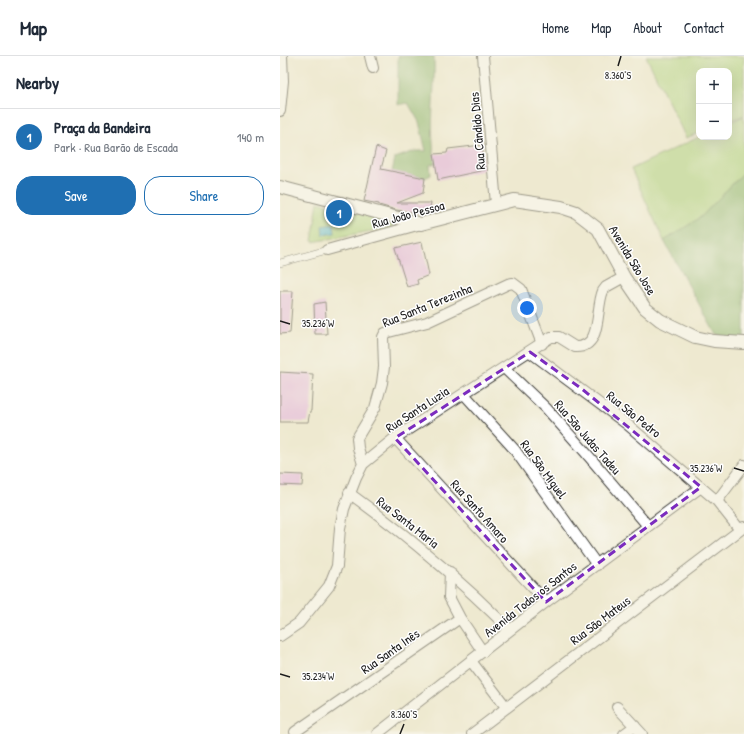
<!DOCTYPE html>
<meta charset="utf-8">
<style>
body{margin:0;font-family:"Patrick Hand",sans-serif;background:#f6f6f7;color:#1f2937}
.controls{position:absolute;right:12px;top:12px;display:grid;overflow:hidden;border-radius:8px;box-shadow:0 4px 16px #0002}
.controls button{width:36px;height:36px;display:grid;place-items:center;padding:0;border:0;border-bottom:1px solid #e0e1e3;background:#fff;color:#1f2937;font:20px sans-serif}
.you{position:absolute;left:247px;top:252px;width:14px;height:14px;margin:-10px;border:3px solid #fff;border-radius:50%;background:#1a73e8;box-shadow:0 0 0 6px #1a73e833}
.badge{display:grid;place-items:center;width:26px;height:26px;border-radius:50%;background:#1f6fb2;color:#fff;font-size:13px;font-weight:700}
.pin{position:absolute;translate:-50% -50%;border:2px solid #fff;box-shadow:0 1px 4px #0006}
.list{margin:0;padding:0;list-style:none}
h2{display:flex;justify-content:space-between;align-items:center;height:52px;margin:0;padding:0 16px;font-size:17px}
h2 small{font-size:13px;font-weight:400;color:#747a83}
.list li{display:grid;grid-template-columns:26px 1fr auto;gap:12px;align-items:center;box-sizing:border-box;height:56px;padding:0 16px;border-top:1px solid #e0e1e3}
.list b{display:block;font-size:15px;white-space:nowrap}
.list p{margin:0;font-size:13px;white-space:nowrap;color:#747a83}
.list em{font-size:13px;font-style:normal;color:#747a83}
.actions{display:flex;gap:8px;padding:12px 16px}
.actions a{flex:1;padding:9px 0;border:1px solid #1f6fb2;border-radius:16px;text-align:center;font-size:14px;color:#1f6fb2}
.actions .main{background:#1f6fb2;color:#fff}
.map{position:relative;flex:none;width:464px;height:678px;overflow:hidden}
header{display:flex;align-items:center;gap:24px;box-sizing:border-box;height:56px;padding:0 20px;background:#fff;border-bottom:1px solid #e0e1e3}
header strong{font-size:19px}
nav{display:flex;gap:22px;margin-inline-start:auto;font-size:14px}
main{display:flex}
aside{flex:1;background:#fff}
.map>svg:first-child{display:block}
</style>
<header>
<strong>Map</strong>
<nav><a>Home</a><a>Map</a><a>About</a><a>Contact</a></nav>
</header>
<main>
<aside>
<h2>Nearby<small></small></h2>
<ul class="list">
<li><span class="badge">1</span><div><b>Praça da Bandeira</b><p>Park · Rua Barão de Escada</p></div><em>140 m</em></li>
</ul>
<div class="actions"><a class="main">Save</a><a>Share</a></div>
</aside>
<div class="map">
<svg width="464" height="678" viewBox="0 0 464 678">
<rect width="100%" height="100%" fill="#fff"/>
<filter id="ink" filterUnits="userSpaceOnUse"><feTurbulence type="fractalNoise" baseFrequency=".025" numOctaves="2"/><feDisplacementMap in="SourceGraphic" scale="8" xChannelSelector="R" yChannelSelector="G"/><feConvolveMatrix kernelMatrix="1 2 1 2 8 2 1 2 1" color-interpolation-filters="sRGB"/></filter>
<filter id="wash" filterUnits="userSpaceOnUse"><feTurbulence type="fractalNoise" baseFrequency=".012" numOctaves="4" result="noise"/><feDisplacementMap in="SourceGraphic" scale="16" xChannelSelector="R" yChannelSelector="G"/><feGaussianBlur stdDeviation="0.9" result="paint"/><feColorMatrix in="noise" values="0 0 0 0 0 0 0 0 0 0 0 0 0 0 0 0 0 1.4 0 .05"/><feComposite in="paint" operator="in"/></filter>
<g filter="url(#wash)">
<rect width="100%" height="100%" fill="#eee9d0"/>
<!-- green -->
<path fill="#a9d17c" stroke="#62764c" d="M 366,0 L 464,0 L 464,59 L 449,65 L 449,15 L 419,15 L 419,77 L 406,82 Z
M 464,60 L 464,116 L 421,161 L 384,185 L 351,113 L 419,81 L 449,81 L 449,67 Z
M 38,146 L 114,167 L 114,169 L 113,171 L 33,186 L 32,185 Z"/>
<!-- forest -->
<path fill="#86b36c" stroke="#516844" d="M 118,0 L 154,0 C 156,35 148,74 156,107 L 150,109 L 151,119 L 145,122 L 112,116 L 115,102 L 135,95 L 146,95 L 139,66 L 128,47 L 118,49 Z
M 464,116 L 464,287 L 436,279 L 384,185 L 421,161 Z"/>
<!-- water -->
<path fill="#56b9d4" stroke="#396a78" d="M 54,168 L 55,177 L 43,179 L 42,170 Z"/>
<g id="blocks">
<!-- building -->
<path fill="#e2a7e5" d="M 202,89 L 205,114 L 158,124 L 154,98 L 167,97 L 168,93 Z
M 96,91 L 106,95 L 101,113 L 145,122 L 143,137 L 117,147 L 151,147 L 148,158 L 116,154 L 99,149 L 99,148 L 84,145 Z
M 142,186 L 149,219 L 137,224 L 138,228 L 127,231 L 115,192 Z
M 0,235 L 13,235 L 10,277 L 0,278 Z
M 45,246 L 47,278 L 35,278 L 34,248 Z
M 0,316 L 33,318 L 31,355 L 30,355 L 28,366 L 0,366 Z
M 0,418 L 23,419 L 22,430 L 0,429 Z"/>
</g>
</g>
<g filter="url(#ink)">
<use href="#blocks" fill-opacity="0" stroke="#3c3b37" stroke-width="1"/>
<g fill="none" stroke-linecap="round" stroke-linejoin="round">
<defs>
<path id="pedestrian" d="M 0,207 L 47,194"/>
<path id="minor" d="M 90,0 L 93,12
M 203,0 L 216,148
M 0,55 L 3,25 L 2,0
M 47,194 L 141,168
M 250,296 L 348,369 L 437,445 L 460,474
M 224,312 L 266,352 L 306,397 L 368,470
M 184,338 L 234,393 L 317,509
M 115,382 L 266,546
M 83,408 L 78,392 L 77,382 L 95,352 L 102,327 L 104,311 L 103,281 L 105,277 L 147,266 L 228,228 L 233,227 L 241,233 L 262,288
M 69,437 C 127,479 180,524 230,574
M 437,445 L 464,409
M 180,562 L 203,596
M 0,580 L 19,567 L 49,530 L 57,510 L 60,472 L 64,453 L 76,422 L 83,408 L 115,382 L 271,281 L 279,281 L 295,291 C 323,292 315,253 323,235 L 326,231 L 344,221
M 191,605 L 226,651
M 337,651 L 362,678
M 15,676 L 180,562 L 169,541 L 170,516
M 97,678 L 266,546 L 421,431
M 192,678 L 464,471
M 344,678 L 355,670"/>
<path id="tertiary" d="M 0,131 L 141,168 L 234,144 L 281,151 L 296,156 L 318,173 L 344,221 L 365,252 L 380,264 L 415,281 L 434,285 L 464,287"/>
</defs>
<!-- pedestrian casing -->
<use href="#pedestrian" stroke="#3c3b37" stroke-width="8"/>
<!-- minor casing -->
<use href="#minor" stroke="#3c3b37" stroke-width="12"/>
<!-- tertiary casing -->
<use href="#tertiary" stroke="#3c3b37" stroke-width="14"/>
<!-- pedestrian -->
<use href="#pedestrian" stroke="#fff" stroke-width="7"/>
<!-- minor -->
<use href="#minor" stroke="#fff" stroke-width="10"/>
<!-- tertiary -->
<use href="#tertiary" stroke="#fff" stroke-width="12"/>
</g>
</g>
<!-- marked area -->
<path d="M0 0H464V678H0ZM 250,296 L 302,333 L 421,431 L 266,546 L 115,382 Z" fill="#eee9d0" fill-opacity=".55" fill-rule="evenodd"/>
<path fill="none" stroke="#7b2cbf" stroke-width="3" stroke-dasharray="8 5" stroke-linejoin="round" d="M 250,296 L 302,333 L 421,431 L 266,546 L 115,382 Z"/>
<!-- ticks -->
<path fill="none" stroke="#1c1c1c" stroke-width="1.5" d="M 338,10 L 341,0M 0,265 L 10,268M 454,412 L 464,415M 0,618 L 10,621M 120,678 L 124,668"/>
<g text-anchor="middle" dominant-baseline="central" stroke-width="3" stroke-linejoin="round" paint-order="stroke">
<!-- street labels -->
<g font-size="13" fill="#1c1c1c" stroke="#fff">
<text transform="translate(197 75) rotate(-95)">Rua Cândido Dias</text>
<text transform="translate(128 158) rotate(-15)">Rua João Pessoa</text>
<text transform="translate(353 204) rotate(59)">Avenida São Jose</text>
<text transform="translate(147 249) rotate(-22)">Rua Santa Terezinha</text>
<text transform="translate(137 353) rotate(-33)">Rua Santa Luzia</text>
<text transform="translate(354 358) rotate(39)">Rua São Pedro</text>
<text transform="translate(308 381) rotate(49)">Rua São Judas Tadeu</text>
<text transform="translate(264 413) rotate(54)">Rua São Miguel</text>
<text transform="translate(200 455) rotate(48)">Rua Santo Amaro</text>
<text transform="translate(128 466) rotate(38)">Rua Santa Maria</text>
<text transform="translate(250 543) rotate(-38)">Avenida Todos os Santos</text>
<text transform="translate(320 564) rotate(-37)">Rua São Mateus</text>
<text transform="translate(110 595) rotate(-35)">Rua Santa Inês</text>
</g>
</g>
<g font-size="10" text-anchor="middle" fill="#1c1c1c" stroke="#fff" stroke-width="3" stroke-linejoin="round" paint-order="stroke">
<text x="338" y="23">8.360°S</text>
<text x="38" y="271">35.236°W</text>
<text x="426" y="416">35.236°W</text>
<text x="38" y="624">35.234°W</text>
<text x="124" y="662">8.360°S</text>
</g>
</svg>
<div class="controls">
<button>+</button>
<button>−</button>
</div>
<div class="you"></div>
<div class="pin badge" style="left:59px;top:157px">1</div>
</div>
</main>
